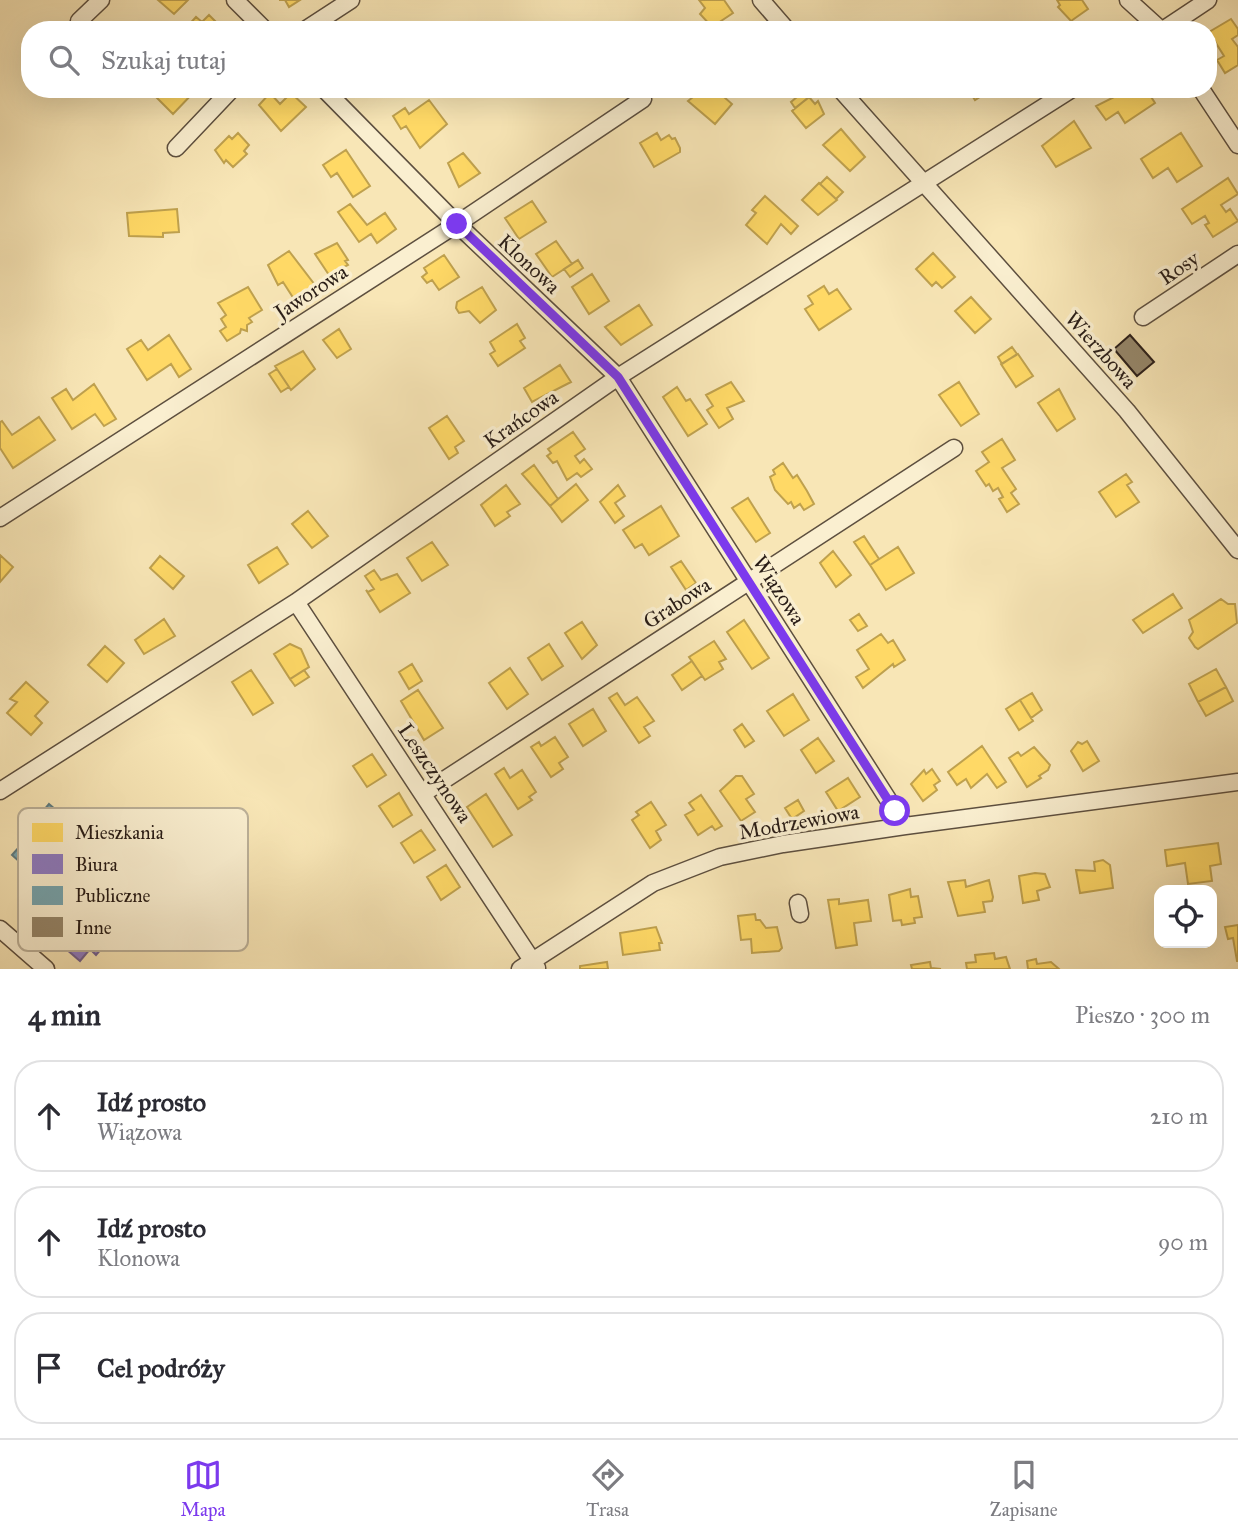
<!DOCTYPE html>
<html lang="pl">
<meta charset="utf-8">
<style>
body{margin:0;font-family:"IM FELL Great Primer",serif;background:#f2f2f3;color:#2b2b33}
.controls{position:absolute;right:21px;bottom:21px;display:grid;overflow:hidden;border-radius:14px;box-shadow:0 7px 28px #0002}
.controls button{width:63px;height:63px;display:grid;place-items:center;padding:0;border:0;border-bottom:2px solid #e1e1e2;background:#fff;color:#2b2b33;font:35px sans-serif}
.stop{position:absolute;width:21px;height:21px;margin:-16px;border:5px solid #7c3aed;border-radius:50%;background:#fff}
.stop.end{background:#7c3aed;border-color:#fff;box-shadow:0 2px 7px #0008}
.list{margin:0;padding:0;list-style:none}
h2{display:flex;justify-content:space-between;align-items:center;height:91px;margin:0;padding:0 28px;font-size:30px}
h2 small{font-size:23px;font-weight:400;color:#7c7c81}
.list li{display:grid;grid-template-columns:46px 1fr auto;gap:21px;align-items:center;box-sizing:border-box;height:112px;margin:0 14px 14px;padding:0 14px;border:2px solid #e1e1e2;border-radius:28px}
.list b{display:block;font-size:26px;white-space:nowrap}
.list p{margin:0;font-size:23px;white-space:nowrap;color:#7c7c81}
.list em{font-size:23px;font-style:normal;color:#7c7c81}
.icon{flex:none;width:38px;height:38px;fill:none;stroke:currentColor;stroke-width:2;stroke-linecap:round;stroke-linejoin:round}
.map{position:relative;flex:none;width:1238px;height:969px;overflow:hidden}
.search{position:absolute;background:#fff;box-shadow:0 7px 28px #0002;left:21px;right:21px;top:21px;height:77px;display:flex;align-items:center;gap:18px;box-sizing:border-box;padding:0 24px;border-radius:28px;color:#7c7c81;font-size:26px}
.sheet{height:469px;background:#fff}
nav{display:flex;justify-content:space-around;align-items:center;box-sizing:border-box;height:98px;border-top:2px solid #e1e1e2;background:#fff;font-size:19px;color:#7c7c81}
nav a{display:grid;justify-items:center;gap:4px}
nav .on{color:#7c3aed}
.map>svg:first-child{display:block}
</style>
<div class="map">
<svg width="1238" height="969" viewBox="0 0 1238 969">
<rect width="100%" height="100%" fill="#f8e6b6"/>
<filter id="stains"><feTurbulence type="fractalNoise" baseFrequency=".00286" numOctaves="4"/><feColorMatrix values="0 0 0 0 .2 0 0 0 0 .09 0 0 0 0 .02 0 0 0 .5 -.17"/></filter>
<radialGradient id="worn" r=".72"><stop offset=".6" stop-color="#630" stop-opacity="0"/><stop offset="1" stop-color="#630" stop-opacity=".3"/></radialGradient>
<!-- homes -->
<path fill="#ffd966" stroke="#bfa14e" stroke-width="2" d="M 158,0 L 188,0 L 174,14 Z
M 279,0 L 300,0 L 289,7 L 285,0 Z
M 699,0 L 724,0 L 733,13 L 712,27 L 700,14 L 705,8 Z
M 1057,0 L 1082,0 L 1088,9 L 1071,21 L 1058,7 L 1060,5 Z
M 209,15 L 224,30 L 185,29 L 196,17 L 202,22 Z
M 1231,19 L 1238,29 L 1238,35 L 1232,39 L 1238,47 L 1238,65 L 1225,73 L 1217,60 L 1224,56 L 1209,32 Z
M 164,89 L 193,89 L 195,91 L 173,114 L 156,97 Z
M 703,89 L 715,89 L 732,104 L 715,124 L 688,101 Z
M 968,89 L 992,89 L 975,100 Z
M 1130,89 L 1146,89 L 1155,103 L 1125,123 L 1118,112 L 1106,120 L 1096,106 Z
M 803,92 L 808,98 L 795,108 L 791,102 Z
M 270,93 L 280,104 L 291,93 L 306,107 L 281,131 L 259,105 Z
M 809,97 L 815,104 L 818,101 L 824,114 L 806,128 L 792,111 Z
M 429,100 L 447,124 L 420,148 L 406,126 L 401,129 L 393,116 L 405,108 L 409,114 Z
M 1074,121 L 1091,148 L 1056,167 L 1042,146 Z
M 841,129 L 865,157 L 850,171 L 823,145 Z
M 238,133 L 249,145 L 244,151 L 247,154 L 233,167 L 226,160 L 224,163 L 215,150 L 229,136 L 232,139 Z
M 657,133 L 661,140 L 669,135 L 672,139 L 675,138 L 680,148 L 680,152 L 654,167 L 640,143 Z
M 1181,133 L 1202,166 L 1177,182 L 1168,168 L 1153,178 L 1141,159 Z
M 346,150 L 370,186 L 353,197 L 337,173 L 331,177 L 323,165 Z
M 463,153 L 480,173 L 459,187 L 448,163 Z
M 827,177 L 843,192 L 836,199 L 820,184 Z
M 1228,178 L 1238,194 L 1221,205 L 1226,212 L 1230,209 L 1238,221 L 1213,237 L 1205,225 L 1209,223 L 1205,216 L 1192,224 L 1182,209 Z
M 819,183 L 837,200 L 818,215 L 802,200 Z
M 765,196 L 798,226 L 791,234 L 781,224 L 767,244 L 746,225 L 756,213 L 752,210 Z
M 532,201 L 546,222 L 519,239 L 505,218 Z
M 350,204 L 367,225 L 385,213 L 396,229 L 377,243 L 371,234 L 359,242 L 338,212 Z
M 177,209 L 179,232 L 163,233 L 163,237 L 129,236 L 127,213 Z
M 556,241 L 572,264 L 552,277 L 536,254 Z
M 337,243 L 348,260 L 345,261 L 348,265 L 329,275 L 315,254 Z
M 289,251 L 315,285 L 294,299 L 283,282 L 278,285 L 268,265 Z
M 933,253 L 955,277 L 942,288 L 936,282 L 932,286 L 916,269 Z
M 444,255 L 459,277 L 439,290 L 432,280 L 427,283 L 422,277 L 427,273 L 424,268 Z
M 578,260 L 583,268 L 570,277 L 564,269 Z
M 592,274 L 609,301 L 589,314 L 572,287 Z
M 824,286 L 829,294 L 837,289 L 851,309 L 819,330 L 805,309 L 813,304 L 808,296 Z
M 248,287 L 262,310 L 249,318 L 252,322 L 247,325 L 247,331 L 241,329 L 240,333 L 227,341 L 220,331 L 226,327 L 221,319 L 226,315 L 218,303 Z
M 482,287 L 496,310 L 480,323 L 469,311 L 459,313 L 456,308 L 457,302 Z
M 971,297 L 991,319 L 975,333 L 955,311 Z
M 639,305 L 652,325 L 621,345 L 605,327 Z
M 517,324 L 525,338 L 520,341 L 525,348 L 498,366 L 490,354 L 495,351 L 490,342 Z
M 339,329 L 351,349 L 337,358 L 323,340 Z
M 169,335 L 191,369 L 179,377 L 171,364 L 147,380 L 127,349 L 141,340 L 148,350 Z
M 1012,347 L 1017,354 L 1002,364 L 998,357 Z
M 303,351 L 315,369 L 291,390 L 275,366 Z
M 1018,354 L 1033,376 L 1016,387 L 1001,364 Z
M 560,365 L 571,382 L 532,402 L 524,388 Z
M 277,369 L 289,387 L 281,392 L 269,374 Z
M 731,382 L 744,401 L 727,408 L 733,419 L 719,428 L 707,410 L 713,406 L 706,395 Z
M 959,382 L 979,414 L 961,426 L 939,395 Z
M 94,384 L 116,419 L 104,426 L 95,414 L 72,429 L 52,398 L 66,389 L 73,400 Z
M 677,387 L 686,401 L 690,399 L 707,424 L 688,436 L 663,397 Z
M 1059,389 L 1075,419 L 1057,431 L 1038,403 Z
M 447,416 L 464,441 L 455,447 L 458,453 L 449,459 L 429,428 Z
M 39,417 L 55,440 L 13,468 L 0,448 L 0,422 L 2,421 L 12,435 Z
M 573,432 L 585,449 L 575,456 L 580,463 L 584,459 L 592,469 L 581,477 L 577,473 L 567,480 L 557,461 L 553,463 L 547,456 L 551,453 L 548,449 Z
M 1002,439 L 1015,460 L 1002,468 L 1016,489 L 1011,493 L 1019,504 L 1007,512 L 999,499 L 1003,497 L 998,488 L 993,491 L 989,484 L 986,486 L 976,471 L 989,462 L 982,452 Z
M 783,463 L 793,478 L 797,475 L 807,491 L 814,504 L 804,510 L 800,504 L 794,508 L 791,502 L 788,504 L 775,490 L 770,477 L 775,474 L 773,470 Z
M 534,465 L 558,499 L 550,506 L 522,474 Z
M 1126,474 L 1132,482 L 1127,485 L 1139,502 L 1116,517 L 1099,492 Z
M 576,484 L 588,500 L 562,522 L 550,506 Z
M 506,485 L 520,504 L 507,512 L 510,516 L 495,526 L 481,505 Z
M 618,485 L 625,496 L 615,503 L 624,516 L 615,523 L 600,502 Z
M 748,498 L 770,533 L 756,542 L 732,508 Z
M 661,506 L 679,536 L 649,555 L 642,544 L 635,548 L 623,530 Z
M 308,511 L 328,536 L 312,548 L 292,524 Z
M 864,536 L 879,559 L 870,565 L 854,542 Z
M 432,542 L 448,565 L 422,581 L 407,558 Z
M 277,547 L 288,564 L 259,583 L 248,565 Z
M 898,547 L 914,573 L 886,590 L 870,565 Z
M 833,551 L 851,575 L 836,587 L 820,563 Z
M 0,555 L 13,567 L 0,582 Z
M 160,556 L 184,576 L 173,589 L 150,568 Z
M 681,561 L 696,583 L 686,590 L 671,567 Z
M 374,570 L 381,580 L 397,574 L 410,593 L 380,612 L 366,590 L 368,592 L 374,589 L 365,576 Z
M 1173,594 L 1182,608 L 1143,633 L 1133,620 Z
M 1221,599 L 1228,604 L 1235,604 L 1237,623 L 1198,649 L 1195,647 L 1189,638 L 1193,632 L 1189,620 Z
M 859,614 L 867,626 L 858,631 L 850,620 Z
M 164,619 L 175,636 L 144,654 L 135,640 Z
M 744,620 L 769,658 L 752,669 L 727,632 Z
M 582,622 L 597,645 L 582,659 L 565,633 Z
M 881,634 L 888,643 L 893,640 L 905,660 L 894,667 L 893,664 L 863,688 L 856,677 L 869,669 L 857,650 Z
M 714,641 L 726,659 L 719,662 L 723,669 L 705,680 L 689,657 Z
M 290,644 L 301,649 L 309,667 L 290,679 L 274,654 Z
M 549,644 L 563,666 L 542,680 L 528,658 Z
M 105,646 L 124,663 L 107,682 L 88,665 Z
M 692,661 L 702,676 L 682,690 L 672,675 Z
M 412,664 L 422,681 L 409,689 L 399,672 Z
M 510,668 L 528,694 L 507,709 L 489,683 Z
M 1216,669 L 1226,687 L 1198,702 L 1189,684 Z
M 251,670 L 273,703 L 253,715 L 232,682 Z
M 304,670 L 309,677 L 295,686 L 290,679 Z
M 26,682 L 48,702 L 35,716 L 42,723 L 31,735 L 7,713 L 17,702 L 10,699 Z
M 1226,687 L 1233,701 L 1206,716 L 1198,702 Z
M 418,690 L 443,728 L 424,740 L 401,701 Z
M 617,693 L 625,705 L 637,697 L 654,721 L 644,727 L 650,736 L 639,743 L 609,698 Z
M 1032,693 L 1042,710 L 1031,718 L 1020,700 Z
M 793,694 L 809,720 L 784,736 L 767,711 Z
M 1020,700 L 1033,721 L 1019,730 L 1006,709 Z
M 593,709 L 606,731 L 583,746 L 569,724 Z
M 742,724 L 754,741 L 745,747 L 734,730 Z
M 555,737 L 568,757 L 559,763 L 563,769 L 551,777 L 531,747 L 539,742 L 541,746 Z
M 818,738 L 834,761 L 816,773 L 801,750 Z
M 1087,741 L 1099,761 L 1083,771 L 1071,751 L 1078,742 L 1082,744 Z
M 982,746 L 1006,782 L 997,788 L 987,774 L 971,788 L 966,779 L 957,785 L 948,772 Z
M 1034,747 L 1050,765 L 1048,770 L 1039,776 L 1041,778 L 1027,787 L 1009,758 L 1018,752 L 1021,756 Z
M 372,754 L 386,775 L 367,787 L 353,766 Z
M 504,768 L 510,778 L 522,770 L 536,792 L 529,797 L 532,800 L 518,809 L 495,774 Z
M 932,769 L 940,781 L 934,785 L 937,790 L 923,801 L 911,784 L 924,770 L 926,774 Z
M 736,776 L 742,776 L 754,794 L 746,799 L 755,812 L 741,821 L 720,791 Z
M 848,778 L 860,797 L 838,811 L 826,792 Z
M 399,793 L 412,815 L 393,827 L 379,806 Z
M 486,794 L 512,835 L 493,847 L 467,807 Z
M 701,795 L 722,826 L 715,830 L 712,826 L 698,835 L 685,815 L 694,810 L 689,803 Z
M 798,800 L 804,811 L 792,819 L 785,808 Z
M 651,802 L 666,825 L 656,831 L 661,840 L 650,848 L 632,820 L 639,815 L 636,812 Z
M 421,830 L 435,850 L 414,863 L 401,843 Z
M 1218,843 L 1221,864 L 1210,866 L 1212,881 L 1188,884 L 1185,863 L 1167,866 L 1165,850 Z
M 1103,860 L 1110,865 L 1113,888 L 1080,893 L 1076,870 L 1095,871 L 1094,862 Z
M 446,865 L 460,887 L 441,900 L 427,877 Z
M 1035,873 L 1045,874 L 1050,887 L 1037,891 L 1039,900 L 1023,903 L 1019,876 Z
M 965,880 L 966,887 L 989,880 L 993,897 L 992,901 L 983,902 L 985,912 L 958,916 L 948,882 Z
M 910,889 L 911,897 L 918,896 L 922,917 L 914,918 L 915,923 L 902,925 L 901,920 L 893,921 L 889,895 Z
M 839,899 L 839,904 L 868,900 L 871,921 L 854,923 L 857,945 L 836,948 L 828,900 Z
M 755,914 L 756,920 L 760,920 L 766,928 L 777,927 L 782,948 L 779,951 L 752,953 L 751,939 L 741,940 L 738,916 Z
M 1238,925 L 1238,961 L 1237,961 L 1233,938 L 1228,939 L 1225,927 Z
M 656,927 L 662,943 L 659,943 L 660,950 L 623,955 L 620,933 Z
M 994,953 L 995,959 L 1006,957 L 1010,969 L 967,969 L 966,963 L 976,962 L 975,955 Z
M 1036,959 L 1037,964 L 1051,962 L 1059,969 L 1028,969 L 1027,961 Z
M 607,962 L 608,969 L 580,969 L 580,966 Z
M 930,962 L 931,968 L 941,969 L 912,969 L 911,965 Z"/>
<!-- offices -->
<path fill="#8e7cc3" stroke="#70608f" stroke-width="2" d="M 81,917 L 108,941 L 96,955 L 90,949 L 80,961 L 59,943 Z"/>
<!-- public -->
<path fill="#76a5af" stroke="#5f7c81" stroke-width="2" d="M 49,804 L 76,827 L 92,809 L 90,813 L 109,829 L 114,822 L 112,826 L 132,843 L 129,841 L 121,850 L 123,853 L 121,851 L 111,861 L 113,864 L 111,862 L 101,873 L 103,875 L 101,873 L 93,881 L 95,884 L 79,871 L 77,877 L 71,872 L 48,899 L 44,892 L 41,893 L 47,887 L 34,874 L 28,881 L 32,873 L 12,855 L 30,835 L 24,830 L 31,834 L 43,820 L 37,814 L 39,816 Z"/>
<!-- building -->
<path fill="#95866a" stroke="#291d17" stroke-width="2" d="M 1130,335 L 1154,362 L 1137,376 L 1114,349 Z"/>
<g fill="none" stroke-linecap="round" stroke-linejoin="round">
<defs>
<path id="minor" d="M 235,0 L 265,30
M 761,0 L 787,30
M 1128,0 L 1161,30
M 79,21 L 101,0
M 305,30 L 351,0
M 1163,30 L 1208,0
M 324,89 L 457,224 L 618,377 L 905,826
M 840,89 L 1127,411 L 1238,550
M 1201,89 L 1238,145
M 176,148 L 232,89
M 1143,317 L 1238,254
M 0,518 L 457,224 L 643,99
M 296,602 L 537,968
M 0,791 L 296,602 L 618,377 L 1072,89
M 424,793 L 954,448
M 798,903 L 800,914
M 0,929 L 46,969
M 520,969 L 653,883 L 720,857 L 783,844 L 905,826 L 1238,782"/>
</defs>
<!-- minor casing -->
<use href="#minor" stroke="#5d4f3f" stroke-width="19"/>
<!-- minor -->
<use href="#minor" stroke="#faefd0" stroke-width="16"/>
</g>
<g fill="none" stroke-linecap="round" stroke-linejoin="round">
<!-- route -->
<path stroke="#7c3aed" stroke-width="9" d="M 457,224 L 618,377 L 895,811"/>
</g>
<g text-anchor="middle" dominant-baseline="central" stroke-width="7" stroke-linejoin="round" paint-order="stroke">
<!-- street labels -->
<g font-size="21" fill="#291d17" stroke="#faefd0">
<text transform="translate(529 264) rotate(43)">Klonowa</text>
<text transform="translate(1179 268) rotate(-34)">Rosy</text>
<text transform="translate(311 292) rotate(-33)">Jaworowa</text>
<text transform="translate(1101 350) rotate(48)">Wierzbowa</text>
<text transform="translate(521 419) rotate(-35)">Krańcowa</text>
<text transform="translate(779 590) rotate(57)">Wiązowa</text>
<text transform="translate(677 603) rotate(-33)">Grabowa</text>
<text transform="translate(435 773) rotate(56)">Leszczynowa</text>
<text transform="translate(799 822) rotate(-10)">Modrzewiowa</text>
</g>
</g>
<!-- legend -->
<rect x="18" y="808" width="230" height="143" rx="10" fill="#faefd0" stroke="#bbb098" stroke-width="2"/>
<rect x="32" y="823" width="31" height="19" fill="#ffd966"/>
<rect x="32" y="854" width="31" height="20" fill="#8e7cc3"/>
<rect x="32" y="886" width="31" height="19" fill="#76a5af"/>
<rect x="32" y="917" width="31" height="20" fill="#95866a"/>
<g font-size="19" fill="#291d17">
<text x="75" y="839">Mieszkania</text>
<text x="75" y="871">Biura</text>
<text x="75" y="902">Publiczne</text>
<text x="75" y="934">Inne</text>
</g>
<rect width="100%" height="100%" filter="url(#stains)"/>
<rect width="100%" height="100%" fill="url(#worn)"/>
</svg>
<div class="controls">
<button><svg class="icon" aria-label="locate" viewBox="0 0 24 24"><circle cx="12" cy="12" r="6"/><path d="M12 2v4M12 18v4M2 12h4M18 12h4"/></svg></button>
</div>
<div class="stop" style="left:895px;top:811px"></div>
<div class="stop end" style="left:457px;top:224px"></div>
<div class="search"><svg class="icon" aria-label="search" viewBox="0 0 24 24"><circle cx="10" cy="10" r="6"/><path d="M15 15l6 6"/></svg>Szukaj tutaj</div>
</div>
<section class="sheet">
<h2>4 min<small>Pieszo · 300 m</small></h2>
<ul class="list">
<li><svg class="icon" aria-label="ahead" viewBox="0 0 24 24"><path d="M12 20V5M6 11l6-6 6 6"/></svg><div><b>Idź prosto</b><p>Wiązowa</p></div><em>210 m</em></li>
<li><svg class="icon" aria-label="ahead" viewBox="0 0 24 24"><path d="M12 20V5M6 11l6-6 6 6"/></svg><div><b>Idź prosto</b><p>Klonowa</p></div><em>90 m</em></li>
<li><svg class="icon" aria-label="arrive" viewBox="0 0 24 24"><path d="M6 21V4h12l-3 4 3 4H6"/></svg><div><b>Cel podróży</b></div></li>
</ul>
</section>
<nav>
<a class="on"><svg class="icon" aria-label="map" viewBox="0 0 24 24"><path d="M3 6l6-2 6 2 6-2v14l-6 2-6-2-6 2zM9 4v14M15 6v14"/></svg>Mapa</a>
<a><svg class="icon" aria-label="directions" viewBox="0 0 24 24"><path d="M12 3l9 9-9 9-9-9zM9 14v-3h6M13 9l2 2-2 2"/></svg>Trasa</a>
<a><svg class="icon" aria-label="saved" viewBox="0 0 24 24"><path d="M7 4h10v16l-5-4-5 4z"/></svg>Zapisane</a>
</nav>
